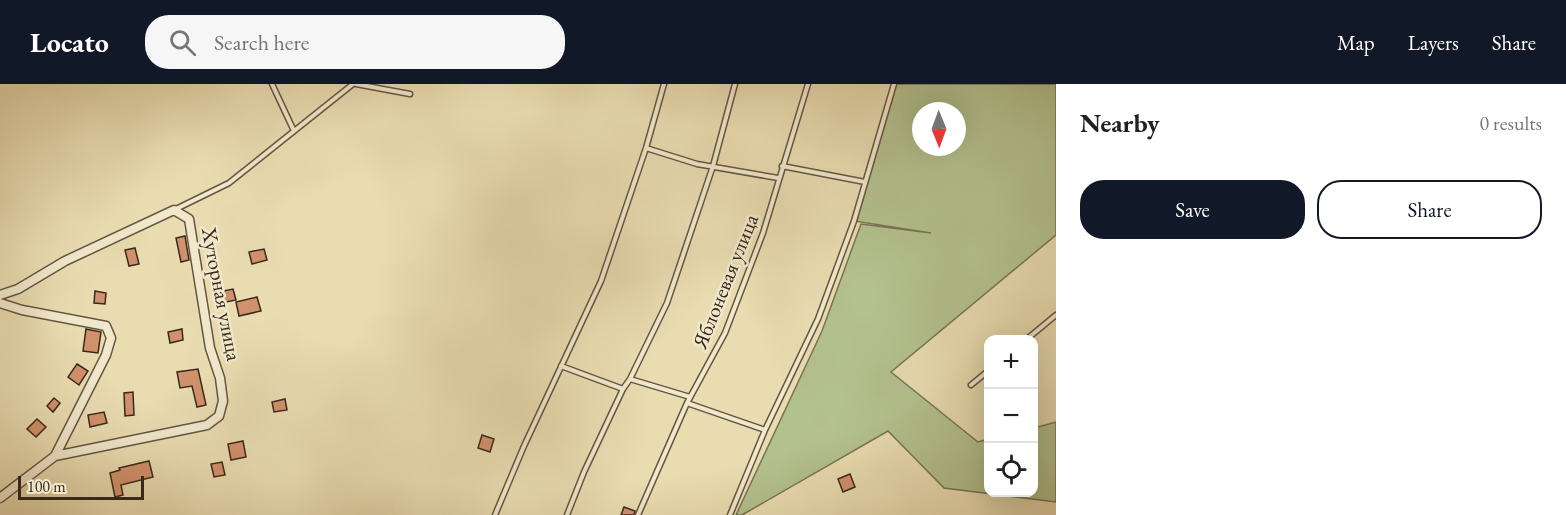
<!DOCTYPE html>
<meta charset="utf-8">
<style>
body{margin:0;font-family:"EB Garamond",serif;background:#f6f6f6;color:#202124}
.controls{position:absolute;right:18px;bottom:18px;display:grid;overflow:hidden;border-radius:12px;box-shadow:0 6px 24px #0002}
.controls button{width:54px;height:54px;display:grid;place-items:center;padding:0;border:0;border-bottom:2px solid #e0e0e0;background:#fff;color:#202124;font:30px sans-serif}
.compass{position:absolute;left:912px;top:18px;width:54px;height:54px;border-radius:50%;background:#fff;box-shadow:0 6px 24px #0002;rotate:179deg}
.scale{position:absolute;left:18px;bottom:15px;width:126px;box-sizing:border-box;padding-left:6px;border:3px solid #39291c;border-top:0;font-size:16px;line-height:21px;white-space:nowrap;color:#39291c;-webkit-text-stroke:4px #f1e8cc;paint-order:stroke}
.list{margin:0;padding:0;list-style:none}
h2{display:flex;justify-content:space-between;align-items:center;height:78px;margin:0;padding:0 24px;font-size:26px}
h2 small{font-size:20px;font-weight:400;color:#757577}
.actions{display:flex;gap:12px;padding:18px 24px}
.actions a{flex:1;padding:14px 0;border:2px solid #111827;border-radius:24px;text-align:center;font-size:21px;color:#111827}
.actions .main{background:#111827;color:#fff}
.icon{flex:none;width:33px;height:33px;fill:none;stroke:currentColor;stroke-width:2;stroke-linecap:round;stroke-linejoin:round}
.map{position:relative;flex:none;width:1056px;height:431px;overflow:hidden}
header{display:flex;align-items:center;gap:36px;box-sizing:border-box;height:84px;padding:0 30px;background:#111827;color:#fff}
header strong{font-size:28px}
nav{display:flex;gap:33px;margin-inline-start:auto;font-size:21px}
.search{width:420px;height:54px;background:#f6f6f6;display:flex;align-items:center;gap:15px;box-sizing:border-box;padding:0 21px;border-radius:24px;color:#757577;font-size:22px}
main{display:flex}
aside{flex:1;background:#fff}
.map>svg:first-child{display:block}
</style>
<header>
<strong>Locato</strong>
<div class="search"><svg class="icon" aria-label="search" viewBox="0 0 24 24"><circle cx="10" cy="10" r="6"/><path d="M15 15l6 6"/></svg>Search here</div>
<nav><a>Map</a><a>Layers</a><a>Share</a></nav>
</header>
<main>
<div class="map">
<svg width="1056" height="431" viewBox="0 0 1056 431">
<rect width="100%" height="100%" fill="#e9dcb1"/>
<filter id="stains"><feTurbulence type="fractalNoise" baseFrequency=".00333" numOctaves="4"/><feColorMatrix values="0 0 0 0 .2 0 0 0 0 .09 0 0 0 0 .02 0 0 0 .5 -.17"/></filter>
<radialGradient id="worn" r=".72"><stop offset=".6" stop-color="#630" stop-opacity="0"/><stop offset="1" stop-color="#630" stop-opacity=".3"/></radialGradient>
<!-- green -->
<path fill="#b3c18e" stroke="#767555" stroke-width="1.5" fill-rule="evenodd" d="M 894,0 L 1056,0 L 1056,151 L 891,288 L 978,358 L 988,355 L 988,408 L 1034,408 L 1034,344 L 1056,338 L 1056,418 L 944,404 L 888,347 L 742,431 L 736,431 L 822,247 L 861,140 L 931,149 L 854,137 ZM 921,27 L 957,27 L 957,63 L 921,63 Z"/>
<!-- building -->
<path fill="#d1916c" stroke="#39291c" stroke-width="1.5" d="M 185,152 L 189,176 L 181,178 L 176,154 Z
M 135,164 L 139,180 L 129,182 L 125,166 Z
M 264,165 L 267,176 L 252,180 L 249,168 Z
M 233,205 L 236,216 L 221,219 L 218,208 Z
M 95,207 L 106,209 L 105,220 L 94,219 Z
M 257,213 L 261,227 L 239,232 L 236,218 Z
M 86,245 L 101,248 L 98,269 L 83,267 Z
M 182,245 L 183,256 L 170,259 L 168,248 Z
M 77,280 L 88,287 L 79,301 L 68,293 Z
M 198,285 L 206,321 L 197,323 L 192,302 L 180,304 L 177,288 Z
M 133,308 L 134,331 L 125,332 L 124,309 Z
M 54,314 L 60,319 L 53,328 L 47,322 Z
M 285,315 L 287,326 L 274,328 L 272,318 Z
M 104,328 L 107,339 L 90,343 L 88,331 Z
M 37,335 L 46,343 L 36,353 L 27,345 Z
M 482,351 L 494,355 L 490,368 L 478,364 Z
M 243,357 L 246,373 L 231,376 L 228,360 Z
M 149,377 L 153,393 L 121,401 L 123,411 L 115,413 L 110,389 L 120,386 L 119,384 Z
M 222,378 L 225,391 L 214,393 L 211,380 Z
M 850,390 L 855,403 L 843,408 L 838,395 Z
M 624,423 L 635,427 L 634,431 L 621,431 Z"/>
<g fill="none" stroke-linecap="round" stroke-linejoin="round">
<defs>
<path id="service" d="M 272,0 L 294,47
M 356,0 L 410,10
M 646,64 L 697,80 L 778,94
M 782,82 L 865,98
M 176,125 L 229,99 L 353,0
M 1027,255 L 1056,231
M 561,282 L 623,305
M 630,295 L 690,313
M 971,301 L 988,287
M 687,319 L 765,346
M 495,431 L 524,362 L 601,197 L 646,64 L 664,0
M 567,431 L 584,388 L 623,305 L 630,295 L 667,219 L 713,82 L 735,0
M 638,431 L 687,319 L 725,249 L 763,149 L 808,0
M 730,431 L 765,346 L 818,235 L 854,137 L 894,0"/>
<path id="minor" d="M 0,211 L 18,205 L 65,177 L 174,126 L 189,135 L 210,264 L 220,294 L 223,317 L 219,332 L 207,341 L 55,372
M 0,219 L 22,226 L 106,242 L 111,254 L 106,271 L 55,372 L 0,414"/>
</defs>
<!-- service casing -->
<use href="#service" stroke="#655641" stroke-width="7"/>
<!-- minor casing -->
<use href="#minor" stroke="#655641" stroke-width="11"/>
<!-- service -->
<use href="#service" stroke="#f1e8cc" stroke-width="4"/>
<!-- minor -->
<use href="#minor" stroke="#f1e8cc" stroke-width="8"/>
</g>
<g text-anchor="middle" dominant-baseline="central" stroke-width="5" stroke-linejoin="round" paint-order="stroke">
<!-- street labels -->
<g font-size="21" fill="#39291c" stroke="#f1e8cc">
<text transform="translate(725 197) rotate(-68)">Яблоневая улица</text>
<text transform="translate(222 210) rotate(79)">Хуторная улица</text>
</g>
</g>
<rect width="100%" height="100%" filter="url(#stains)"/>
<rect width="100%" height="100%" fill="url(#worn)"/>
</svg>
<div class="controls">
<button>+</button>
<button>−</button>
<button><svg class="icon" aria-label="locate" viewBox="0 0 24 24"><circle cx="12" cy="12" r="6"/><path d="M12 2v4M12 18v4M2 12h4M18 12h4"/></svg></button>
</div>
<svg class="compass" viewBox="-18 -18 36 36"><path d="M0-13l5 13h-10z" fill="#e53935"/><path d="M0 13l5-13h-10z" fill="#757577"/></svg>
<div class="scale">100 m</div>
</div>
<aside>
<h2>Nearby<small>0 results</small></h2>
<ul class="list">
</ul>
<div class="actions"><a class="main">Save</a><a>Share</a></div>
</aside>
</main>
